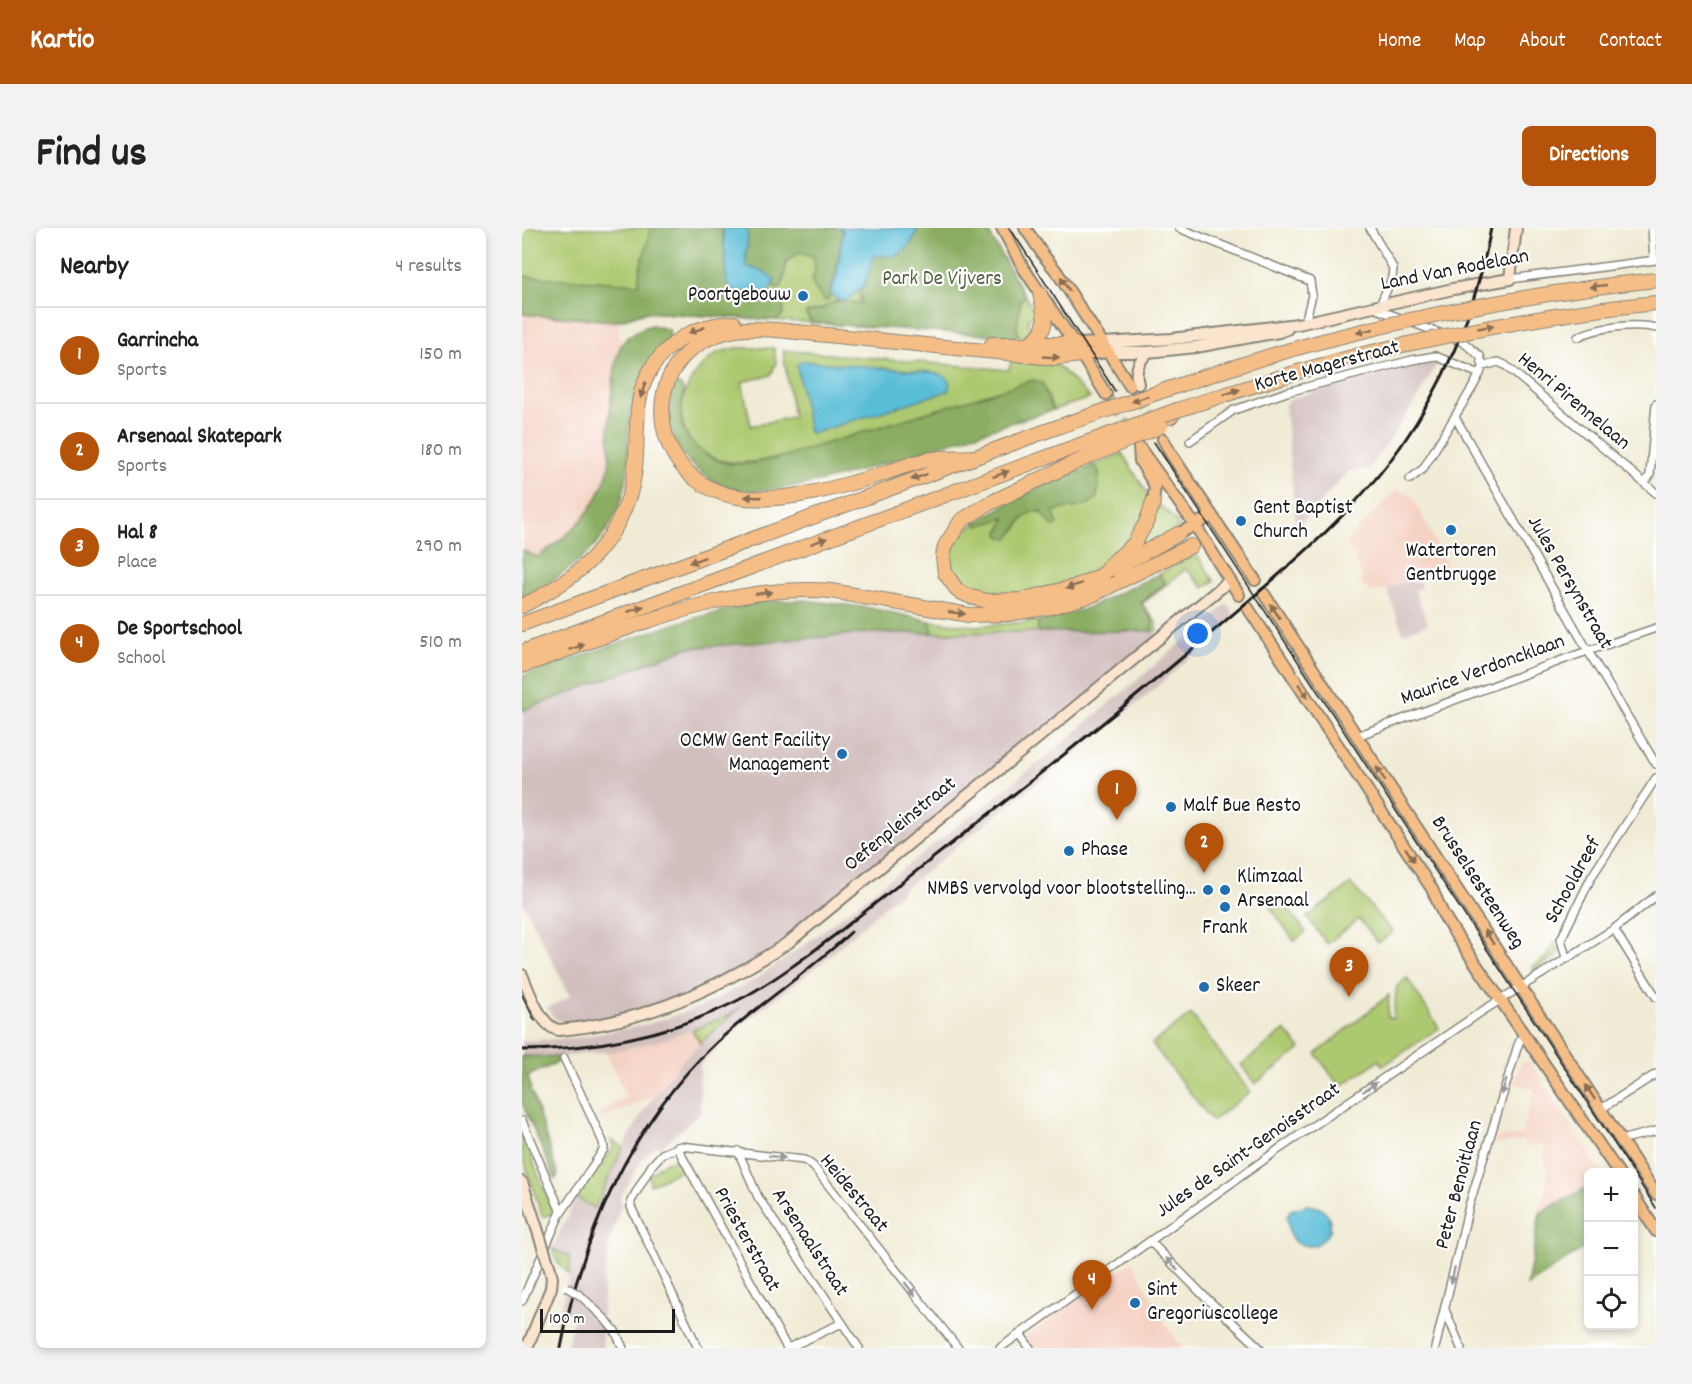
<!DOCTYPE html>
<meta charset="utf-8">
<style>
body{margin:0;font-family:Dekko,sans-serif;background:#f2f2f2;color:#222}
.controls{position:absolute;right:18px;bottom:18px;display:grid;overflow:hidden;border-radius:9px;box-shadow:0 3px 9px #0003}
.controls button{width:54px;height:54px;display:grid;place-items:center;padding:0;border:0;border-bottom:2px solid #e0e0e0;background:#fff;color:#222;font:30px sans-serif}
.scale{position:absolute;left:18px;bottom:15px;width:135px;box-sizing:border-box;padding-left:6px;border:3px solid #1c1c1c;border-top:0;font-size:16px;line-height:21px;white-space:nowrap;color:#1c1c1c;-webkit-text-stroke:4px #fff;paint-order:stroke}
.you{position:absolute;left:676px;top:406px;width:21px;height:21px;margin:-15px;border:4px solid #fff;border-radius:50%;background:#1a73e8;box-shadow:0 0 0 9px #1a73e833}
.badge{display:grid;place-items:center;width:39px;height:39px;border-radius:50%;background:#b45309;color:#fff;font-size:20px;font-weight:700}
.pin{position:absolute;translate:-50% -50px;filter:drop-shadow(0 2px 3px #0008)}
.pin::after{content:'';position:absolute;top:32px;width:21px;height:18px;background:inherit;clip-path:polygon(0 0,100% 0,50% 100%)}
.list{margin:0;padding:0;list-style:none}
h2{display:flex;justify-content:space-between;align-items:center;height:78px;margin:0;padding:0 24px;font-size:26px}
h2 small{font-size:20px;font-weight:400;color:#767676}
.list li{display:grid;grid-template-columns:39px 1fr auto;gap:18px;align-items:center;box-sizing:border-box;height:96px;padding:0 24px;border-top:2px solid #e0e0e0}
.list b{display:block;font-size:22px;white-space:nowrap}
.list p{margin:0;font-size:20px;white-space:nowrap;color:#767676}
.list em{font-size:20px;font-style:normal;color:#767676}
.icon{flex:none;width:33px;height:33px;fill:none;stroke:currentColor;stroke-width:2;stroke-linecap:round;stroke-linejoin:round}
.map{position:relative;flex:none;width:1134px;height:1120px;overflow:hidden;border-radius:9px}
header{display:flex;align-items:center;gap:36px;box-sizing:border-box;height:84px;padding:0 30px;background:#b45309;color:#fff}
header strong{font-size:28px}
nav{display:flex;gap:33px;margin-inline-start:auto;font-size:21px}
.intro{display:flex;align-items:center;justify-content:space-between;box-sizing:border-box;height:144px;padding:0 36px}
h1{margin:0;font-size:42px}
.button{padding:15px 27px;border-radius:9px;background:#b45309;color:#fff;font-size:21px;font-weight:700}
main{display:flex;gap:36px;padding:0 36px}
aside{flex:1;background:#fff;border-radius:9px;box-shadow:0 3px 9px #0003}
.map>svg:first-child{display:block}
</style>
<header>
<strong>Kartio</strong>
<nav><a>Home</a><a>Map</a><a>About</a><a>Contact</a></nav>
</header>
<div class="intro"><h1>Find us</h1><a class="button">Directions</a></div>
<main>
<aside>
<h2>Nearby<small>4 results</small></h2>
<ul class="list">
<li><span class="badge">1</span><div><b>Garrincha</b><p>Sports</p></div><em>150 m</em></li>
<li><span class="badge">2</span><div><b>Arsenaal Skatepark</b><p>Sports</p></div><em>180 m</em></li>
<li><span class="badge">3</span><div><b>Hal 8</b><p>Place</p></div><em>290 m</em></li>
<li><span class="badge">4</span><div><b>De Sportschool</b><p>School</p></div><em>510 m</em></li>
</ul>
</aside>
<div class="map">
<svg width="1134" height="1120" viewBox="0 0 1134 1120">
<rect width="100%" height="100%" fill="#fff"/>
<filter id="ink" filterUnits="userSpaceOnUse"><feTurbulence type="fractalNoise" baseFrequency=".0167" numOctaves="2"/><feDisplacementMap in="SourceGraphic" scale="12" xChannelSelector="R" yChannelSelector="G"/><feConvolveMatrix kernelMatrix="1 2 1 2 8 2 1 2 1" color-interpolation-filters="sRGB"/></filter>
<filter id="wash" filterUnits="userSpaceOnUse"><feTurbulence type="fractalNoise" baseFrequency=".008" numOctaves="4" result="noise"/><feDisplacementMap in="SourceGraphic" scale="24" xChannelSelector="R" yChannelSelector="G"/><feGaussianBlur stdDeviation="1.35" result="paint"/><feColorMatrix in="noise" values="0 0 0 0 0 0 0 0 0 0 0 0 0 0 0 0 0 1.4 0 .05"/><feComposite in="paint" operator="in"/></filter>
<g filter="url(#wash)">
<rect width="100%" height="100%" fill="#f0ebd4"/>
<!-- built -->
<path fill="#f5d2c3" d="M 0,86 L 95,93 L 99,116 L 95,131 L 87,194 L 86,240 L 77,267 L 60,293 L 44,309 L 15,330 L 0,322 Z
M 875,261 L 890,268 L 925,337 L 904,348 L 900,342 L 889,352 L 865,361 L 849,364 L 847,360 L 843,360 L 838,354 L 841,349 L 824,313 Z
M 170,802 L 178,815 L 132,868 L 82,890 L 75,886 L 104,868 L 83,823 L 94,823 L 133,814 Z
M 1007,833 L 1080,944 L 1066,944 L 1066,959 L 1018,985 L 1025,950 L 1022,917 L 1003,919 L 1002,913 L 973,916 L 975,909 L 999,907 L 1012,862 L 992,855 L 999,834 Z
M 610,1033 L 643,1095 L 661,1120 L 510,1120 L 503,1109 Z"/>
<!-- industrial -->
<path fill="#d1bfbd" d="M 911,132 L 914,137 L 900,162 L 881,193 L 846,241 L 827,243 L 774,300 L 763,176 L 771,170 Z
M 889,352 L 891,355 L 897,353 L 899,359 L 893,362 L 906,396 L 881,405 L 865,361 Z
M 705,376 L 714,389 L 624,468 L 384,659 L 297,737 L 212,803 L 178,836 L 178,881 L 180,884 L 139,919 L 133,919 L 121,930 L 98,970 L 100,975 L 88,1012 L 82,1051 L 79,1100 L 81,1120 L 44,1120 L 52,1088 L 38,1082 L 48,1046 L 46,1040 L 48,1029 L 30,1021 L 54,970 L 73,980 L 101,919 L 122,882 L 158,835 L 188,805 L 214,782 L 170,802 L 133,814 L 94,823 L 34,829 L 0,828 L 0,813 L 56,810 L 126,796 L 178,779 L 234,751 L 293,709 L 523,530 Z
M 629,403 L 638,409 L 267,714 L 134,782 L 52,801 L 31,789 L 25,780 L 48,768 L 0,673 L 0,483 L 165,420 L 350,405 Z"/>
<!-- green -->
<path fill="#adc970" stroke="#647246" stroke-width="1.5" d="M 0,0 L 464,0 L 512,83 L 512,88 L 506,90 L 506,96 L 514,104 L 508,109 L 123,84 L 95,93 L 0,86 Z
M 214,120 L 252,120 L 254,135 L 249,147 L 220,154 L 229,198 L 271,189 L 261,122 L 487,142 L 489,132 L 536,138 L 568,170 L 531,182 L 520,155 L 256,230 C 236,233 217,238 197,232 C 150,217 150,167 182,136 C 185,134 189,129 192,127 C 198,123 208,122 214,120 Z
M 600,225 L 629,271 L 623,291 L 616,293 C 595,338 551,357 504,364 C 489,366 472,368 458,365 C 438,360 424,337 432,317 C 437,308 446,300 454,294 L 454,296 L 484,290 L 477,305 L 494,302 C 506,280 514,279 534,292 L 530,284 L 539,280 L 553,280 L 575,269 L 577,245 L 573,237 Z
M 636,276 L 652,290 L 658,300 L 609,329 C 623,313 631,298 636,276 Z
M 676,328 L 692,353 L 682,360 L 664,341 L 620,376 L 634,394 L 635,402 L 632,404 L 629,403 L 631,394 L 619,375 L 643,355 L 637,346 L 666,330 Z
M 408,393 L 454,398 L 516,393 L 516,404 L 411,405 Z
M 829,656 L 871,704 L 856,715 L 837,691 L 805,716 L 785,689 Z
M 759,671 L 784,704 L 772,713 L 748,679 Z
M 1032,713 L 1037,723 L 1035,728 L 1012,742 L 1010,739 L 1023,730 Z
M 885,750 L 917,800 L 861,838 L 857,832 L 818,859 L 794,826 L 867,767 L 866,789 L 871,791 L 875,758 Z
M 219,779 L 178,815 L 170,802 L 207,787 Z
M 669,786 L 728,864 L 690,893 L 630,816 Z
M 763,802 L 779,821 L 733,856 L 719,837 Z
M 0,906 L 31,983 L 29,987 L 20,988 L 0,926 Z
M 89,912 L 101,919 L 73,980 L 54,970 L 92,919 Z
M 155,932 L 159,942 L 128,957 L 127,948 C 136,938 142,933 155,932 Z
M 30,1021 L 48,1029 L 47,1046 L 35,1034 Z"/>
<!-- forest -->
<path fill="#8aad62" stroke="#53643f" stroke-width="1.5" d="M 127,0 L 201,0 L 200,4 L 210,62 L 237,67 L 259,74 L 262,81 L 260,89 L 252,92 L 123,84 L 95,93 L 0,86 L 0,48 L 117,56 L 118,40 L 127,9 Z
M 225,0 L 318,0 L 321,3 L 313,50 L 309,58 L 307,72 L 303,73 C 299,69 290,58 290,52 C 290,51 293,44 293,43 C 294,38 292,33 291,28 L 278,24 L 264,34 L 262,51 L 259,60 L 254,61 L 251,59 L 252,51 L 239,42 L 225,39 C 221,27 228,13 225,0 Z
M 396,0 L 464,0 L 503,69 L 499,71 L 495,99 L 496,109 L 290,95 L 283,85 L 299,81 L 314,73 L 339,75 L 337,67 L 342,58 L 352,27 L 369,28 L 391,12 Z
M 130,97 L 147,102 L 149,111 C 140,125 131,140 122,154 C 119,159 114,164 112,169 C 105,187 107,218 106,238 C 101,306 56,340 0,370 L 0,322 L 15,329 C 49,306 74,284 86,243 C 89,232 87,218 87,206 C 87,190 92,127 100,116 C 108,105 118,100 130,97 Z
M 511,152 L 520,155 L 531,182 C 481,197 432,213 383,229 C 333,244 275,265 222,262 C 184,259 145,223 147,183 C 147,174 151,165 152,156 L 159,158 L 162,163 C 160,176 156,193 163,205 C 173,224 198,237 219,236 C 231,236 244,232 256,230 Z
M 573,237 L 577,245 L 575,269 C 563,283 546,277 531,284 L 536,296 L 531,298 L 522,288 L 520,283 C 502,281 496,300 486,311 L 478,308 L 477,305 L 483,290 L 456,298 L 454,296 L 454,294 C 491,271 532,251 573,237 Z
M 637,346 L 643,355 L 619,375 L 631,394 L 629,403 L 516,404 L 516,393 L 563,381 Z
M 283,372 L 348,380 L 408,393 L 411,405 L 350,405 L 165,420 L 0,483 L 0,448 L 158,394 L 237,374 Z
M 0,828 L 34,829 L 36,834 L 6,848 L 9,860 L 7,861 L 11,868 L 36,947 L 33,951 L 0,875 Z
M 1066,959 L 1066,1017 L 1005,1058 L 1018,985 Z"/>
<!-- water -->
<path fill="#5abdd8" stroke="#3b6c7a" stroke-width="1.5" d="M 201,0 L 225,0 C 228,13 221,27 225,39 L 239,42 L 252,51 C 249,77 226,63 210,62 L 205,56 Z
M 318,0 L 396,0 C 391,13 384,28 368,28 C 362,29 358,26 352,28 L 342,58 L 325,72 L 314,71 L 308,65 L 314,50 L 321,3 Z
M 280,133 L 408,144 C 419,146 432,149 426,163 L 289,206 L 287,204 L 275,137 Z
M 785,977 C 802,978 810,986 808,1003 C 798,1018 789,1022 773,1014 C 765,1007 768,998 765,989 L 768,982 Z"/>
</g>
<g filter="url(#ink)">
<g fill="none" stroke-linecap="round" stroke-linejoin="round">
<!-- primary-tunnel -->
<path stroke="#c6c2af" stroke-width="10" stroke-dasharray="10 5" stroke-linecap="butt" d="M 608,158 L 633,198
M 584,166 L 609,206"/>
<defs>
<path id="street" d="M 657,0 L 788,53 L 790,67 L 783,95
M 848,0 L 871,40 L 870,50 L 858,77
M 1130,0 L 1132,32
M 988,51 L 1134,32
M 852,80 L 941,114 L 958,128 L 961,138
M 1056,109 C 1074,99 1114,95 1134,100
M 961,138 L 976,134 L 983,137 L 1134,265
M 933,189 L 1066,423 L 1134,536
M 668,213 L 712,182 L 765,164 L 890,132 L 913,128 L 958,146
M 888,251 L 901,241 L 952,157 L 959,143
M 1123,255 L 1128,247 L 1134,176
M 835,508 L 1054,427 L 1134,400
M 1092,701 L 1134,769
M 1044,730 L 1039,711 L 1070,648 L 1134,550
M 1079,881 L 1134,846
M 0,893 L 39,984
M 1098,912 L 1134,903
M 155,919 L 265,1120
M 216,923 L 236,969 L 337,1120
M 628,1013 L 680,1066 L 738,1120
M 0,1073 L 37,988 L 82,921 L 81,914 L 42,830
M 924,1084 L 939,1120
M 84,1092 L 93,1103 L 101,1120
M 498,1106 L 508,1120
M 176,1120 L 109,979 L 109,973 L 130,937 L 140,926 L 159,918 L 282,932 L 291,938 L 436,1120
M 266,1120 L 320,1095
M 478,1120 L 757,921 L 962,782 L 1092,701 L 1134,668
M 913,1120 L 947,978 L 996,817 L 1002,804"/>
<path id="secondary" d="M 581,115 L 649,111 L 776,96 L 931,61 L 988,51 L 994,0
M 587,124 L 626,124 L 674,119 L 757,104 L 765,101
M 616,156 C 612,142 617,133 626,124
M 0,747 C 7,763 19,800 37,802 C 122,795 198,760 267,714 L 707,353
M 0,954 L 13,994
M 5,1120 L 29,1060 L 30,1050 L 28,1041"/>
<path id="primary" d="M 480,0 L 502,41 L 546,106 L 584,166
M 503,0 L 522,28 L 535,44 L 608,158
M 552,116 L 581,115
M 559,127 L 587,124
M 641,211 L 649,226 L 733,352
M 617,219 L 673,297 L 717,367
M 617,219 L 618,233 L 633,258 L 631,274
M 656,306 L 689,288
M 742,366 L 1134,966
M 726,380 L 910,661 L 921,686 L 934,707 L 1096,944
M 1112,968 L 1134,1003"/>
<path id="highway" d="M 470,116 L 552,116
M 505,117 C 528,103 524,89 518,66
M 648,189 L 655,182 C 731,158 807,132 886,116
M 452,229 C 438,230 424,229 411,231 C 395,233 378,240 363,245 C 320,259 260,276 216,269 C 124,254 112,131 201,105 C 218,99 236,101 255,102 L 532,130 L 559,127
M 552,235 L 464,277 L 439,293 L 423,318 L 421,329 L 423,345 L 436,363 L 449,369 L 466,373 L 499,372 L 552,359 L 581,347 L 589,336 L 612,316 L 624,295 L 631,274
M 592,341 L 656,306
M 0,378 C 50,353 87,326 106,271 C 117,241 113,212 116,181 C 121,130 163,96 212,95
M 0,396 L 538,198
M 0,424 L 547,221
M 0,438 C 95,405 207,354 309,363 L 447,387 L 485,386 L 529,379 L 570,367 L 669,318"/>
</defs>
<!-- street casing -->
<use href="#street" stroke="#868478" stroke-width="10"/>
<!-- secondary casing -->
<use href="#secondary" stroke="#868478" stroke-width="14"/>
<!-- primary casing -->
<use href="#primary" stroke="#868478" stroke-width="14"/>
<!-- highway casing -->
<use href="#highway" stroke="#868478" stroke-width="16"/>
<!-- street -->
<use href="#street" stroke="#fff" stroke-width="7"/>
<!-- secondary -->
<use href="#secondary" stroke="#fbe5cf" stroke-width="10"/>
<!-- primary -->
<use href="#primary" stroke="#f6be87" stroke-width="10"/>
<!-- highway -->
<use href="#highway" stroke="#f6be87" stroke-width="14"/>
<!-- tram -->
<path stroke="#1c1c1c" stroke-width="1.5" d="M 488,0 L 593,163
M 632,214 L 1111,944
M 0,767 L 13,793
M 1112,946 L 1134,980"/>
<!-- rail -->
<path stroke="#1c1c1c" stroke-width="3" d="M 0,822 C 79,821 157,805 226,767 C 257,749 285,728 313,707 C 442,605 572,506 696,399 C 761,343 829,289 879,218 C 924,153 955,78 969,0
M 39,1120 C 60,1007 110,893 195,814 C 238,775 287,744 329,704"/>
<defs>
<path id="street-bridge" d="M 44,1059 L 59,1068 L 84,1092"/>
<path id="secondary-bridge" d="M 13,994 L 28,1041"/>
<path id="highway-bridge" d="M 886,116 C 968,98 1050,83 1134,75
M 538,198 C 630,167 721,133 816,109 C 920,83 1026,63 1134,52
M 547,221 L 655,182
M 552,235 L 639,198"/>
</defs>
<!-- street-bridge casing -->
<use href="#street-bridge" stroke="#868478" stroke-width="10" stroke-linecap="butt"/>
<!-- secondary-bridge casing -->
<use href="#secondary-bridge" stroke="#868478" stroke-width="14" stroke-linecap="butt"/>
<!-- highway-bridge casing -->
<use href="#highway-bridge" stroke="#868478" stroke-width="16" stroke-linecap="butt"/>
<!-- street-bridge -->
<use href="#street-bridge" stroke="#fff" stroke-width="7"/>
<!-- secondary-bridge -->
<use href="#secondary-bridge" stroke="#fbe5cf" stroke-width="10"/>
<!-- highway-bridge -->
<use href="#highway-bridge" stroke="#f6be87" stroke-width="14"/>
</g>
<!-- one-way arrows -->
<defs><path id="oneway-solid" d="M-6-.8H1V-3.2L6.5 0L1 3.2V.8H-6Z" transform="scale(1.5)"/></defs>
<g fill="#896d52">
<use href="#oneway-solid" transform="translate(543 56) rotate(-123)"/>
<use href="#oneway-solid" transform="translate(1076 58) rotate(174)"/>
<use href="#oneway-solid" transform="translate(964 99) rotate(-10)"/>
<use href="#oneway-solid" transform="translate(175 102) rotate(160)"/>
<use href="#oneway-solid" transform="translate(843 103) rotate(167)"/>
<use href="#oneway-solid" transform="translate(529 129) rotate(3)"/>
<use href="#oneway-solid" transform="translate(121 162) rotate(107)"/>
<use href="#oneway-solid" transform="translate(710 164) rotate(-18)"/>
<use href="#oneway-solid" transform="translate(618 171) rotate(161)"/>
<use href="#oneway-solid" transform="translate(479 246) rotate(-20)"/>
<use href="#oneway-solid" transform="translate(397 249) rotate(160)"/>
<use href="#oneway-solid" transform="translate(231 269) rotate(-178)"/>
<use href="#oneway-solid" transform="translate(297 313) rotate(-20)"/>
<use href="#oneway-solid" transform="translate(175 332) rotate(160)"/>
<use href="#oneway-solid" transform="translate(552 358) rotate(162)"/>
<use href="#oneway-solid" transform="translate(242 365) rotate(-8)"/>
<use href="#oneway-solid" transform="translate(114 381) rotate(-20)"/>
<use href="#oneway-solid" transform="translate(753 383) rotate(-123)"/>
<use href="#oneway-solid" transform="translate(435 385) rotate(8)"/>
<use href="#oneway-solid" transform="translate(55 419) rotate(-19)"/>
<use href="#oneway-solid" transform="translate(781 463) rotate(57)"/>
<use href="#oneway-solid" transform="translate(859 546) rotate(-123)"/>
<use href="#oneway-solid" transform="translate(888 627) rotate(57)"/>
<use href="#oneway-solid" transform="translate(967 709) rotate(-123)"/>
<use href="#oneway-solid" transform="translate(1068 864) rotate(-123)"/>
</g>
<g fill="#999">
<use href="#oneway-solid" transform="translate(848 859) rotate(-34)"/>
<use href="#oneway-solid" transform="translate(982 859) rotate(108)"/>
<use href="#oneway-solid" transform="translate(255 929) rotate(8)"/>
<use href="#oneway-solid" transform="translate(650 1036) rotate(-135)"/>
<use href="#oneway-solid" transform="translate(931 1047) rotate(102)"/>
<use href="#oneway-solid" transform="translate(388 1061) rotate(52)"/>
</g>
</g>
<!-- markers -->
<g fill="#1f6fb2" stroke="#fff" stroke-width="2">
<circle cx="281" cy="68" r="6"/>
<circle cx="719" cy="293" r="6"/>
<circle cx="929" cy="302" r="6"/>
<circle cx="320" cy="526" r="6"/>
<circle cx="649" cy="579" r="6"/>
<circle cx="547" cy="623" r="6"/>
<circle cx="686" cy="662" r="6"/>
<circle cx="703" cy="662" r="6"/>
<circle cx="703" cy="679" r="6"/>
<circle cx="682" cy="759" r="6"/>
<circle cx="613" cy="1075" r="6"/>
</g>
<g text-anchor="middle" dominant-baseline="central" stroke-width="4.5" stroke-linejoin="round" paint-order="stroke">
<!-- street labels -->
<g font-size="21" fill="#1c1c1c" stroke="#fff">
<text transform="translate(933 43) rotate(-11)">Land Van Rodelaan</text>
<text transform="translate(805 139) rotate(-15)">Korte Magerstraat</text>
<text transform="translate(1051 174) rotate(40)">Henri Pirennelaan</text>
<text transform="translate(1047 355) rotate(60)">Jules Persynstraat</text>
<text transform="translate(961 443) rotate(-20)">Maurice Verdoncklaan</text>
<text transform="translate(379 597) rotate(-39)">Oefenpleinstraat</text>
<text transform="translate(1052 653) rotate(-61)">Schooldreef</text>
<text transform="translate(955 655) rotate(57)">Brusselsesteenweg</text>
<text transform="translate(727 923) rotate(-35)">Jules de Saint-Genoisstraat</text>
<text transform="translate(938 957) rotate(-75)">Peter Benoitlaan</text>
<text transform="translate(331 966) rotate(50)">Heidestraat</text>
<text transform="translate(224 1012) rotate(61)">Priesterstraat</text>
<text transform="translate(287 1015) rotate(57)">Arsenaalstraat</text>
</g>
<!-- park labels -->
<g font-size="21" fill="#56613e" stroke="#fff">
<text x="420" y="52">Park De Vijvers</text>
</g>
<!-- poi labels -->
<g font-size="21" fill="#1c1c1c" stroke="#fff" text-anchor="start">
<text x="269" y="68" text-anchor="end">Poortgebouw</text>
<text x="731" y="281">Gent Baptist<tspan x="731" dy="24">Church</tspan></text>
<text x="929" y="324" text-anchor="middle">Watertoren<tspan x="929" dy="24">Gentbrugge</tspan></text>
<text x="308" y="514" text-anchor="end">OCMW Gent Facility<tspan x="308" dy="24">Management</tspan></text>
<text x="661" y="579">Malf Bue Resto</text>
<text x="559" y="623">Phase</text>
<text x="715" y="650">Klimzaal<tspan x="715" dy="24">Arsenaal</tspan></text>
<text x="674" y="662" text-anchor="end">NMBS vervolgd voor blootstelling...</text>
<text x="703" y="701" text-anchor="middle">Frank</text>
<text x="694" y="759">Skeer</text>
<text x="625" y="1063">Sint<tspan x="625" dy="24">Gregoriuscollege</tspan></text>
</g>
</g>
</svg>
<div class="controls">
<button>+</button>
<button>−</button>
<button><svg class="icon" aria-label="locate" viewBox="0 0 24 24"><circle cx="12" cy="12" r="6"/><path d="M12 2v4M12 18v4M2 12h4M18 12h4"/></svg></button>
</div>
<div class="scale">100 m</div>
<div class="you"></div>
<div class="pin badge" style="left:595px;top:592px">1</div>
<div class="pin badge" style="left:682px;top:645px">2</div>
<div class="pin badge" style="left:827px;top:769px">3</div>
<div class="pin badge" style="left:570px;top:1082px">4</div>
</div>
</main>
